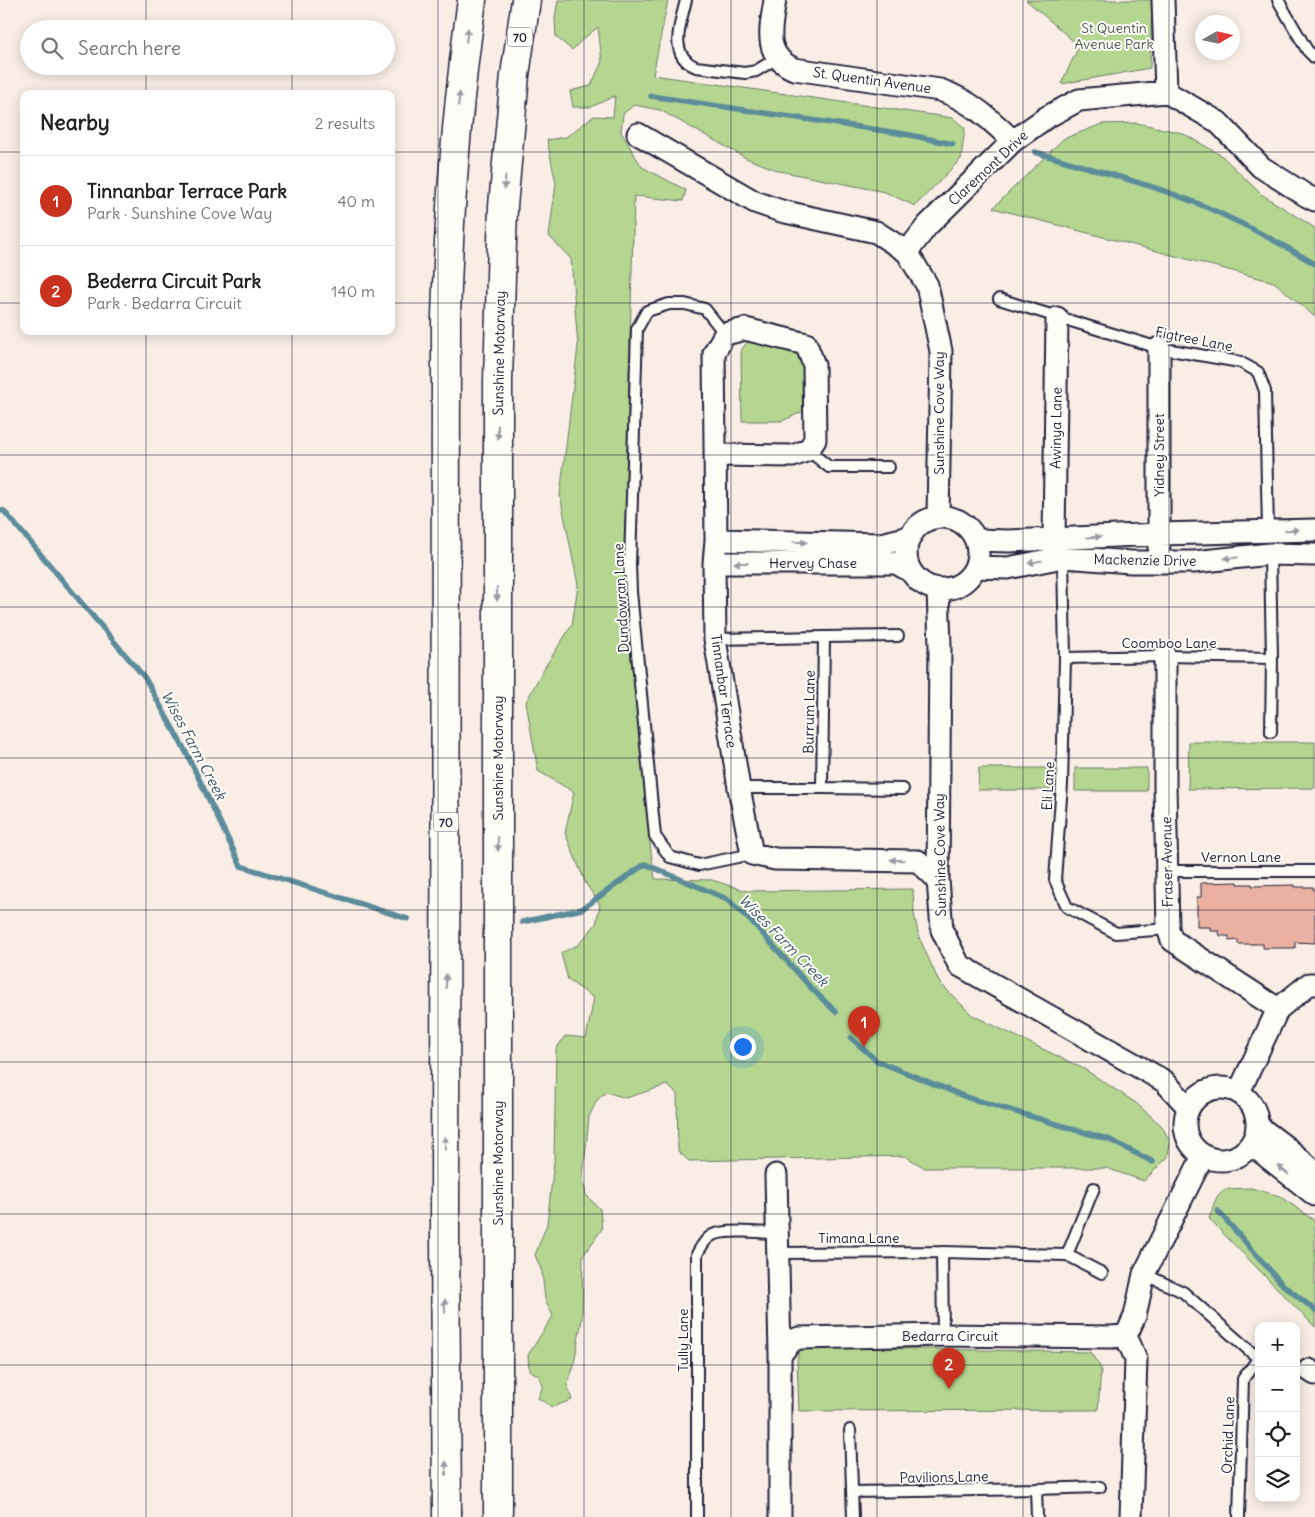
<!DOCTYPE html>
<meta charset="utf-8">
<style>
body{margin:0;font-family:Delius,sans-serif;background:#f6f6f6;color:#222}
.controls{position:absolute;right:15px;bottom:15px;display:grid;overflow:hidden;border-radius:10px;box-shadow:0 2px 12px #0003}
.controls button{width:45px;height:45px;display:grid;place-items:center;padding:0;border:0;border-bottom:1px solid #e0e0e0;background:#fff;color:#222;font:25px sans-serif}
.compass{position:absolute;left:1195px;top:15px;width:45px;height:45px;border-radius:50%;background:#fff;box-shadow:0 2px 12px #0003;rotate:81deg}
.you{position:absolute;left:742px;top:1046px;width:18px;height:18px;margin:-12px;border:4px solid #fff;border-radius:50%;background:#1a73e8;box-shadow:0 0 0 8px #1a73e833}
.badge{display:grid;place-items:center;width:32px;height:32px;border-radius:50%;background:#c8321e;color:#fff;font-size:16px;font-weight:700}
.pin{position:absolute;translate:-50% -41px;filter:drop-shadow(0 1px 2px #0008)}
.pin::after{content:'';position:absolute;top:26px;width:18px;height:15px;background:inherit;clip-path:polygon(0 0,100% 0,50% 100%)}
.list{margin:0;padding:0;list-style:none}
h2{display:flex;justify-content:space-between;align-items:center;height:65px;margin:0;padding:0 20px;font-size:21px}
h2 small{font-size:16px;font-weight:400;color:#767676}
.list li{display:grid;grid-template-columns:32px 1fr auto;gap:15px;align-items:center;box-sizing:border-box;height:90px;padding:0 20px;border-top:1px solid #e0e0e0}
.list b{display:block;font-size:19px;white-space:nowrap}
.list p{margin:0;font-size:16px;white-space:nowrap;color:#767676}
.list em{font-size:16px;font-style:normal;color:#767676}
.icon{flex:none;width:28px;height:28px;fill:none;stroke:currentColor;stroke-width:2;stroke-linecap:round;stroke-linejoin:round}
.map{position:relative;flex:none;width:1315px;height:1517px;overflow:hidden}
.search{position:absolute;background:#fff;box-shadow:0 2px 12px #0003;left:20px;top:20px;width:375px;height:55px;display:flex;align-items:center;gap:12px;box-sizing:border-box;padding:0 18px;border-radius:28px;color:#767676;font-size:19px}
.panel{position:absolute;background:#fff;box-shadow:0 2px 12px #0003;left:20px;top:90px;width:375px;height:245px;border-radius:10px}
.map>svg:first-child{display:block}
</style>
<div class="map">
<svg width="1315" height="1517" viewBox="0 0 1315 1517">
<rect width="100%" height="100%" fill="#f9ede6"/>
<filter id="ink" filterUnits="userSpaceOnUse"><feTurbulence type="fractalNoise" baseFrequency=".02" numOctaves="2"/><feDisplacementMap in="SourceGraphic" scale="10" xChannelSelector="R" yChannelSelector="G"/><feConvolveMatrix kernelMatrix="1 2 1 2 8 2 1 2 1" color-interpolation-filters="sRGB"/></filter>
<g filter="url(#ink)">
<!-- green -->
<path fill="#b4d690" stroke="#6b7c66" d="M 558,0 L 668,0 L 653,75 L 953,118 L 965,128 L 961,159 L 915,206 L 885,192 L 779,171 L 746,158 L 660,110 L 634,105 L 623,114 L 621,132 L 642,167 L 686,190 L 683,201 L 634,196 L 624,564 L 651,852 L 655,879 L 712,880 L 747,891 L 913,889 L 914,914 L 919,937 L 939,982 L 972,1015 L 1084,1069 L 1136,1103 L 1162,1126 L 1170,1142 L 1168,1157 L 1144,1181 L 1106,1168 L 925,1168 L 905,1156 L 689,1161 L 678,1151 L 677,1094 L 667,1085 L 626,1098 L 606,1092 L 597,1100 L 589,1117 L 583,1177 L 586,1195 L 600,1209 L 602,1229 L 583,1256 L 582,1319 L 573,1369 L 567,1384 L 572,1400 L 552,1407 L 538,1398 L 543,1386 L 539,1376 L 529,1370 L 528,1355 L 553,1316 L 545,1299 L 542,1272 L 535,1255 L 547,1224 L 554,1162 L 556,1049 L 565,1036 L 586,1038 L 594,998 L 568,980 L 561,953 L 578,945 L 596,924 L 600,905 L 586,884 L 565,833 L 574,792 L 538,771 L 526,702 L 543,670 L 572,625 L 578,585 L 560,495 L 578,346 L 571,259 L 549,236 L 556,183 L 547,140 L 566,137 L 594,116 L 613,117 L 615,96 L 591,107 L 573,107 L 570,91 L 591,86 L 602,61 L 598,27 L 583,39 L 572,50 L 556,37 L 555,18 Z
M 1026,0 L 1152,0 L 1150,68 L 1061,84 L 1079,46 Z
M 1137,123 L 1182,133 L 1221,155 L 1261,194 L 1315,228 L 1315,317 L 1274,282 L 993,208 L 1063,139 L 1102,124 Z
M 750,339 L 799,351 L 805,365 L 804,411 L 782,421 L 742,421 L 741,350 Z
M 1189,742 L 1315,742 L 1315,788 L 1188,789 Z
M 979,768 L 1055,768 L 1055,790 L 978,790 Z
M 1075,768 L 1147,768 L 1147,791 L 1075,791 Z
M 1251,1188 L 1280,1196 L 1315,1221 L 1315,1327 L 1209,1219 C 1219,1187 1218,1189 1251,1188 Z
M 809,1347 L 1090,1352 L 1101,1368 L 1098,1410 L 799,1411 L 797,1360 L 799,1351 Z"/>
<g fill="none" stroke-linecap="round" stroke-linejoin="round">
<!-- stream -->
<path stroke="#5c8c9a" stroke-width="5.5" d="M 651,96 L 905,134 L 953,144
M 1035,152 C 1094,170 1156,185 1213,210 C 1248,226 1282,244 1315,264
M 0,510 L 4,511 L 145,678 L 187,754 L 241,866 L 408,919
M 522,922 L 582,909 L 645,864 L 727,899 L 754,924 L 812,989 L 836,1012
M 851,1038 L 877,1061 L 966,1097 L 1110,1140 L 1153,1162
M 1218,1211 L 1283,1285 L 1315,1310"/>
</g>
<!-- building -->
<path fill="#eab1a2" stroke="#22223b" d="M 1238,882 L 1238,884 L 1252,884 L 1252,886 L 1295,885 L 1295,887 L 1313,887 L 1313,890 L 1315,890 L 1315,943 L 1295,942 L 1295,948 L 1263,948 L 1263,944 L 1238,944 L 1238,940 L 1229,941 L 1229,936 L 1220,936 L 1219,931 L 1210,931 L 1210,927 L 1197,927 L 1197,897 L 1201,897 L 1201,883 Z"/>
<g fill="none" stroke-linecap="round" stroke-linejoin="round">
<defs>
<path id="lane" d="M 686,0 C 681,22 667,55 696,67 L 745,73 L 756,71 L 777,58
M 1278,0 L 1307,50 L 1315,58
M 999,299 L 1159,348 L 1240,362 L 1258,372 L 1265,391 L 1268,531
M 725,334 L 705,309 L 685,304 L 669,304 L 647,311 L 637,329 L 630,564 L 631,592 L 655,836 L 670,857 L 699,865 L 752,854
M 808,450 L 829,467 L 889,467
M 1270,554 L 1272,658 L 1271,732
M 1063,557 L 1065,658 L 1062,784 L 1055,880 L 1067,907 L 1116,933 L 1168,929
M 898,636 L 824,637 L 822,788 L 903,789
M 715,639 L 824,637
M 1065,658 L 1165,656 L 1272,658
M 739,788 L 822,788
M 1168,871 L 1315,871
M 942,1252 L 943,1335
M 777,1253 L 942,1252 L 1067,1255 L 1102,1273
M 1067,1255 L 1094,1188
M 1144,1274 L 1183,1292 L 1259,1359
M 850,1430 L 853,1517
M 1036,1489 L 1037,1517
M 852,1492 L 1036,1489 L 1100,1487
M 697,1517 L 697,1254 C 700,1249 705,1239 711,1236 C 722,1229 763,1232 777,1234
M 1239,1517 L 1243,1379 L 1258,1359"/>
<path id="street" d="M 775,0 C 771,28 762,55 794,69 L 940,90 C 971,101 990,119 1013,141
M 1163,0 L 1166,92
M 638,134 L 755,202 L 781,211 L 876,232 L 907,252 L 927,285 L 941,351 L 938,517
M 907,252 L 927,226 L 1013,141 L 1047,117 L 1079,100 L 1166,92 L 1218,122 L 1261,167 L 1307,196 L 1315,200
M 715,455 L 793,456 L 808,450 L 815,440 L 814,365 L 806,344 L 745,329 L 725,334 L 714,353 L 716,540 L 714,563 L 715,639 L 739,788 L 752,854 L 775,859 L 918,861 L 938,880
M906 553a36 36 0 1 1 72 0a36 36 0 1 1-72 0Z
M 1054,539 L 1057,318
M 716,540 L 881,544 L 910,537
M 976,540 L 1009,541 L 1159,534 L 1315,530
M 1159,548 L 1159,348
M 714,563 L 896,563 L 910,571
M 976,567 L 1008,568 L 1063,557 L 1131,562 L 1194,562 L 1270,554 L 1315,555
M 938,590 L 940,645 L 938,880 L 942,930 L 959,965 L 1164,1081 L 1188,1107
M 1165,656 L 1165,785 L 1168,929 L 1172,940 L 1278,1009
M1185 1124a36 36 0 1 1 72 0a36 36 0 1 1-72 0Z
M 1239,1092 L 1278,1009 L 1309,984 L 1315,984
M 1258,1126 L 1287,1148 L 1315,1172
M 1251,1144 L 1315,1195
M 776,1175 L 780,1355
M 1309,1370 L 1315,1374
M 780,1517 L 780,1355 L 792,1341 L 799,1338 L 943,1335 L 1110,1337 L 1126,1336
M 1131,1517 L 1136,1359 L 1126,1336 L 1135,1316 L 1144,1274 L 1203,1156"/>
<path id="highway" d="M 447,1517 L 445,1238 L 446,317 C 449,210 457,105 472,0
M 498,1517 L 498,381 L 503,206 L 515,75 L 526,0"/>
</defs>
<!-- lane casing -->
<use href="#lane" stroke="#22223b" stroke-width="14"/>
<!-- street casing -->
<use href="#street" stroke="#22223b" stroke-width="25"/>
<!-- highway casing -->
<use href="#highway" stroke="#22223b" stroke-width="31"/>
<!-- lane -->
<use href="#lane" stroke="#fdfcf7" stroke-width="10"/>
<!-- street -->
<use href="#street" stroke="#fdfcf7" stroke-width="21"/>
<!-- highway -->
<use href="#highway" stroke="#fdfcf7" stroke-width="28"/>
</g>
<!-- one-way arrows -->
<defs><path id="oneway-solid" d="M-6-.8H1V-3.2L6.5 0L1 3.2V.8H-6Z" transform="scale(1.25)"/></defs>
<g fill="#9a9aa2">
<use href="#oneway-solid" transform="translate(467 35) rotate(-82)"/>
<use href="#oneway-solid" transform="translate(459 99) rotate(-84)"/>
<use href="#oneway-solid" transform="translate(505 182) rotate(95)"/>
<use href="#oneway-solid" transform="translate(498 432) rotate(90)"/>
<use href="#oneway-solid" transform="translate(1292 530) rotate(-2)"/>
<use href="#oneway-solid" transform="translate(1094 537) rotate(-3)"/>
<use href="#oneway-solid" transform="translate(800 542) rotate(1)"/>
<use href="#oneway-solid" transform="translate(1231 558) rotate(174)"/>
<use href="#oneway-solid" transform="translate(1035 562) rotate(169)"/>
<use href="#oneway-solid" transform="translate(741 563) rotate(-180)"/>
<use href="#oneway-solid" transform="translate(497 594) rotate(90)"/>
<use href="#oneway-solid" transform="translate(498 844) rotate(90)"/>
<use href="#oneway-solid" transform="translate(897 860) rotate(-179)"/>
<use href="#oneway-solid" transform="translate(446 981) rotate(-90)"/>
<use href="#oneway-solid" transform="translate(445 1143) rotate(-90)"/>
<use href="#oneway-solid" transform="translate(1283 1170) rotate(-142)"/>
<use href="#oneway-solid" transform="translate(445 1306) rotate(-90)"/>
<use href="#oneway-solid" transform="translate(446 1468) rotate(-90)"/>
</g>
</g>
<!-- grid -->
<path fill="none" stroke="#22223b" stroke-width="1" stroke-opacity="0.55" d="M 146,0 L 146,29M 292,0 L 292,29M 438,0 L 438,1517M 584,0 L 584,1517M 731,0 L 731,1517M 877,0 L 877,1517M 1023,0 L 1023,1517M 1169,0 L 1169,1517M 146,66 L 146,94M 292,66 L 292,94M 0,152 L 24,152M 391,152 L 1315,152M 0,303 L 24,303M 391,303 L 1315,303M 146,331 L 146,1517M 292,331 L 292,1517M 0,455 L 1315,455M 0,607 L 1315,607M 0,758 L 1315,758M 0,910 L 1315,910M 0,1062 L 1315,1062M 0,1214 L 1315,1214M 0,1365 L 1259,1365M 1296,1365 L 1315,1365"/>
<g text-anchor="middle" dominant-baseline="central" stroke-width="4" stroke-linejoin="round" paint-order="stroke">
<!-- shield labels -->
<g fill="#fdfcf7" stroke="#646373" stroke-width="1">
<rect x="507.5" y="27.5" width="25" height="19" rx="4"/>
<rect x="433.5" y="812.5" width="25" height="19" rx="4"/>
</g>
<g font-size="12" font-weight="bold" fill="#22223b">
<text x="520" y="37">70</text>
<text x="446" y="822">70</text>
</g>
<!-- park labels -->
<g font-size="14" fill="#4e5854" stroke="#fdfcf7">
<text x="1114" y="28">St Quentin<tspan x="1114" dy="16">Avenue Park</tspan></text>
</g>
<!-- street labels -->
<g font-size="14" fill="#22223b" stroke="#fdfcf7">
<text transform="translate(872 80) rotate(8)">St. Quentin Avenue</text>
<text transform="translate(988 168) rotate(-43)">Claremont Drive</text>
<text transform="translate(1194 339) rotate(11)">Figtree Lane</text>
<text transform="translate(499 353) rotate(-89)">Sunshine Motorway</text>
<text transform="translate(939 413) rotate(-90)">Sunshine Cove Way</text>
<text transform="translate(1056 428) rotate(-89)">Awinya Lane</text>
<text transform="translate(1159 455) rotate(-90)">Yidney Street</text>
<text transform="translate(1145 560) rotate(1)">Mackenzie Drive</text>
<text x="813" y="563">Hervey Chase</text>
<text transform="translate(621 598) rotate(-93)">Dundowran Lane</text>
<text x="1169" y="643">Coomboo Lane</text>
<text transform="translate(724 691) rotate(82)">Tinnanbar Terrace</text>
<text transform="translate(809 712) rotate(-89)">Burrum Lane</text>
<text transform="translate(498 758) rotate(-90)">Sunshine Motorway</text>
<text transform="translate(1048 786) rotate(-87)">Eli Lane</text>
<text transform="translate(940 855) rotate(-91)">Sunshine Cove Way</text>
<text x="1241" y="857">Vernon Lane</text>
<text transform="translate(1167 862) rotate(-91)">Fraser Avenue</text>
<text transform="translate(498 1163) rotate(-90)">Sunshine Motorway</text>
<text x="859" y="1238">Timana Lane</text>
<text x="950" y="1336">Bedarra Circuit</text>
<text transform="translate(683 1340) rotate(-90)">Tully Lane</text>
<text transform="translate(1228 1435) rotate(-88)">Orchid Lane</text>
<text transform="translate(944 1477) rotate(-1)">Pavilions Lane</text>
</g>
<!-- water labels -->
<g font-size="15" font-style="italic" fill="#3f576a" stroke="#fdfcf7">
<text transform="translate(194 745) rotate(62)">Wises Farm Creek</text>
<text transform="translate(784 940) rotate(46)">Wises Farm Creek</text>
</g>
</g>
</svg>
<div class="controls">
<button>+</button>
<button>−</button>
<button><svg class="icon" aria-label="locate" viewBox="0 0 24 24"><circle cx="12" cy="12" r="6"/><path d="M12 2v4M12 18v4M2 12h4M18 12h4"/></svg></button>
<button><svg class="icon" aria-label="layers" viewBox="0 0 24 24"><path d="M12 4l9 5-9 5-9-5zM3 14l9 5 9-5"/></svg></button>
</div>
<svg class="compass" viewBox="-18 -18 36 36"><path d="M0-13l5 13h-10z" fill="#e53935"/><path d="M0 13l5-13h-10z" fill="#767676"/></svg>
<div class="you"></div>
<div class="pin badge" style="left:864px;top:1047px">1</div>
<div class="pin badge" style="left:949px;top:1389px">2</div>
<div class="search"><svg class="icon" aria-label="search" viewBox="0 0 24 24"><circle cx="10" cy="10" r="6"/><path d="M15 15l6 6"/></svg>Search here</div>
<section class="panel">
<h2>Nearby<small>2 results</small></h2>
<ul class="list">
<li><span class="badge">1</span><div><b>Tinnanbar Terrace Park</b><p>Park · Sunshine Cove Way</p></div><em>40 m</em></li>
<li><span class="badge">2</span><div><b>Bederra Circuit Park</b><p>Park · Bedarra Circuit</p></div><em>140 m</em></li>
</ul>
</section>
</div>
